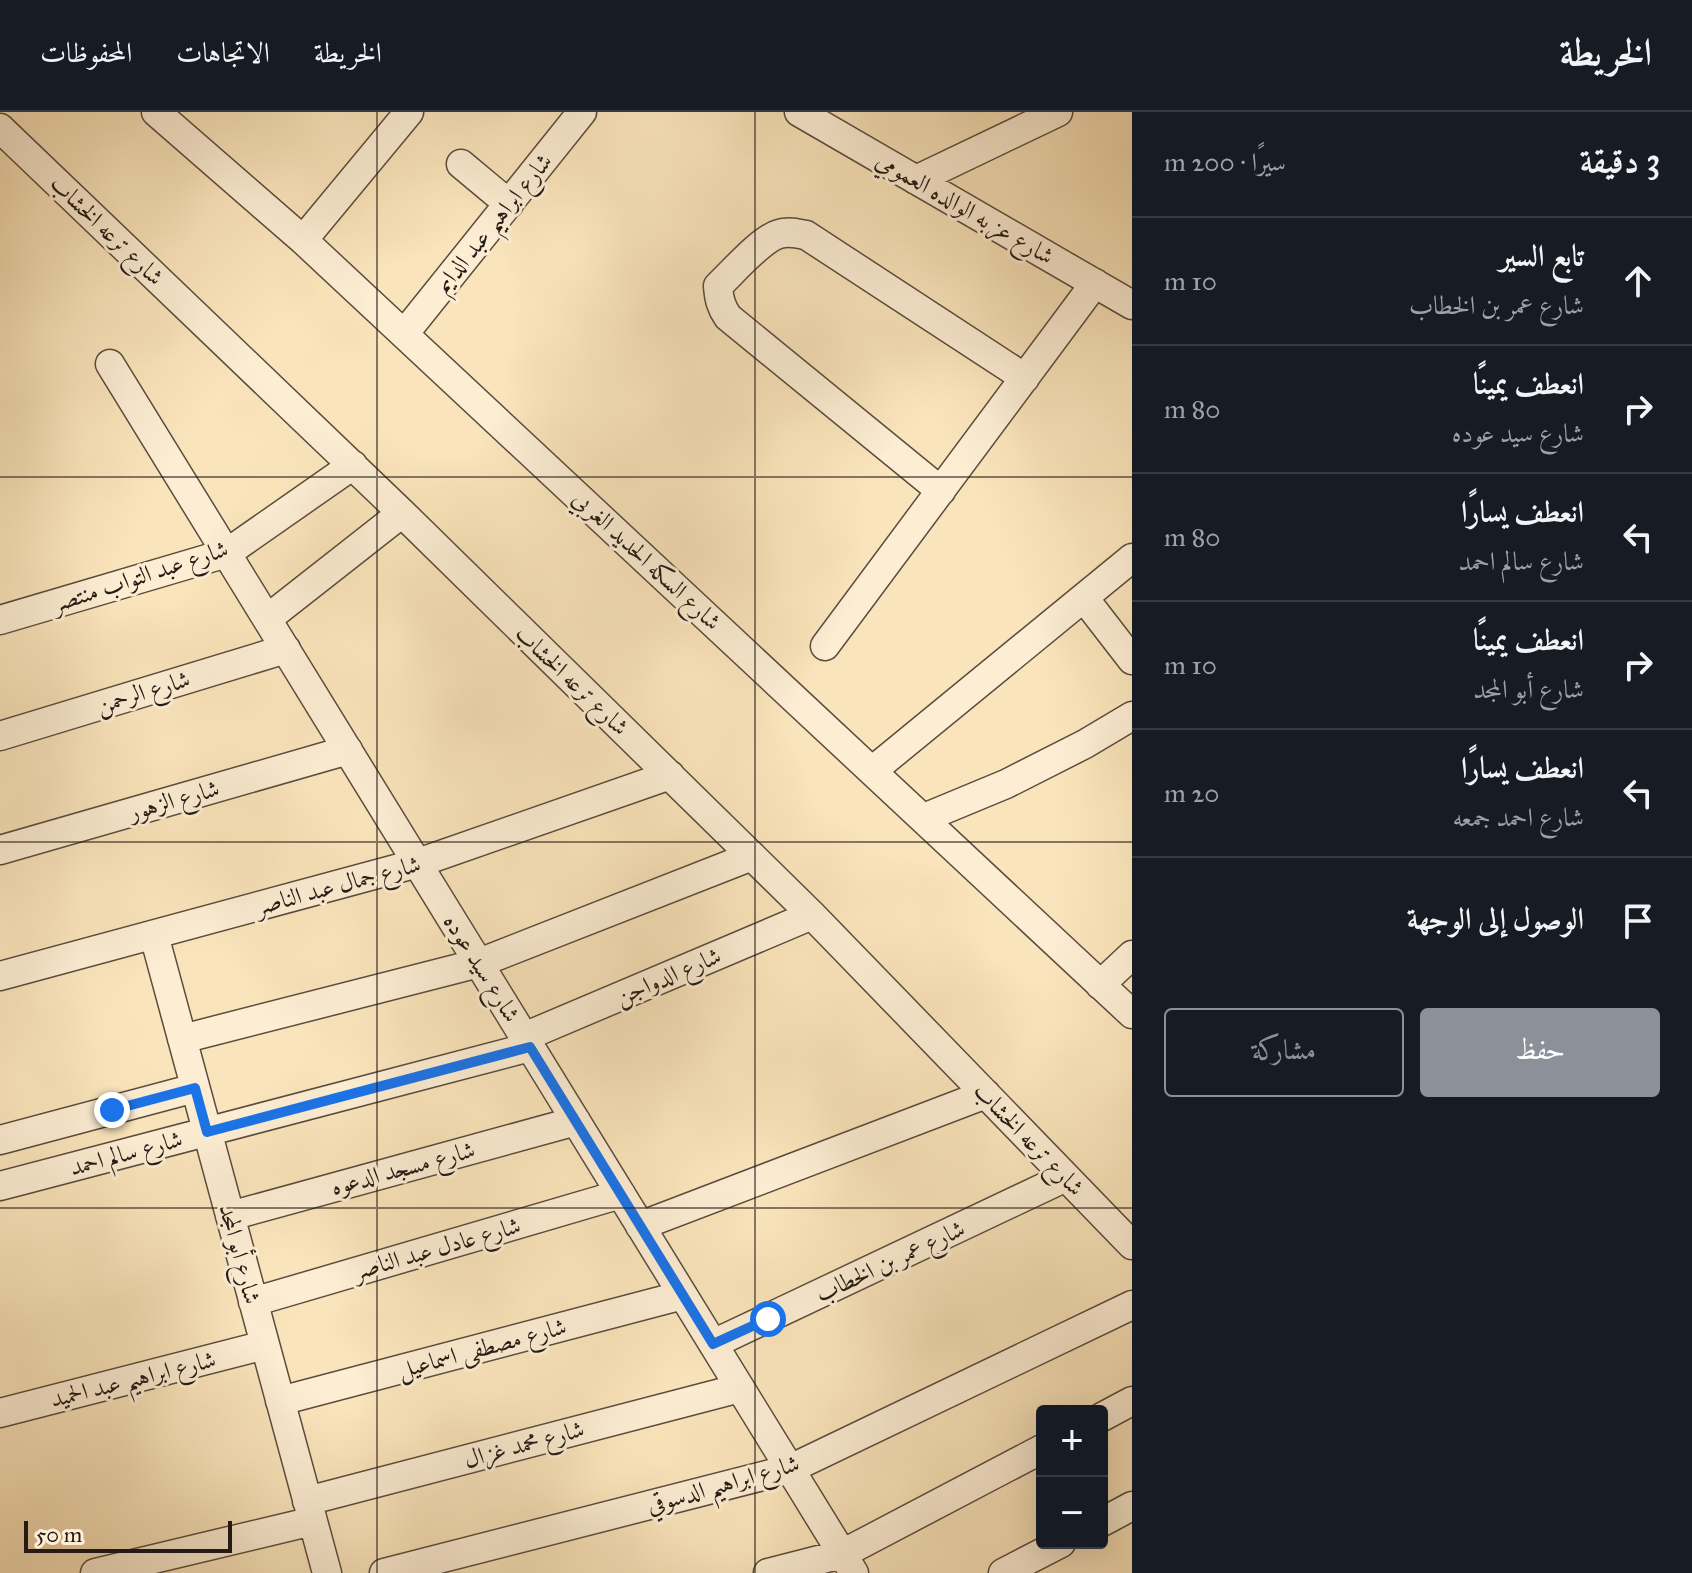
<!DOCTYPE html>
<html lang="ar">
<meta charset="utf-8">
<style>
body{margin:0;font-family:"IM FELL Great Primer",Amiri,serif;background:#20242c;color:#f1f3f6;direction:rtl}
.controls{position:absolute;right:24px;bottom:24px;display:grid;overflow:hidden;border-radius:8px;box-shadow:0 8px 32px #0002}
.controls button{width:72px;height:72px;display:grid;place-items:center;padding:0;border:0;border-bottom:2px solid #363941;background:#171b24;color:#f1f3f6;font:40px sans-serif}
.scale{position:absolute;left:24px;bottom:20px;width:208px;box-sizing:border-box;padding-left:8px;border:4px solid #251a15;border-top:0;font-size:22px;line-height:28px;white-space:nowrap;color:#251a15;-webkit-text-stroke:6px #fcedd3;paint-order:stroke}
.stop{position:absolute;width:24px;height:24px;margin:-18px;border:6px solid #1a73e8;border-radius:50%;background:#fff}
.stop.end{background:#1a73e8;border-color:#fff;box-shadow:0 2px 8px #0008}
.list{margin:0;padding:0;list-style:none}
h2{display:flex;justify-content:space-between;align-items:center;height:104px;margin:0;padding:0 32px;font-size:34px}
h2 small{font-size:26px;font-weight:400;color:#9ea1a6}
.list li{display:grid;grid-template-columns:52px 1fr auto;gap:24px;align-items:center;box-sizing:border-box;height:128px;padding:0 32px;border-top:2px solid #363941}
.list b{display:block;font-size:30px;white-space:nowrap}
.list p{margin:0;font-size:26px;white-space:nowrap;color:#9ea1a6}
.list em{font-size:26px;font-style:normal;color:#9ea1a6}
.actions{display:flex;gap:16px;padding:24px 32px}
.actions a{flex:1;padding:18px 0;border:2px solid #8c9099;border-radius:8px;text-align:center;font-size:28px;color:#8c9099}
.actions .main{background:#8c9099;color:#fff}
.icon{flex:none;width:44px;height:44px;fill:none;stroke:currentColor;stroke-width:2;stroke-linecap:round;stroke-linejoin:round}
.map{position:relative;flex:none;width:1132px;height:1461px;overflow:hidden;direction:ltr}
header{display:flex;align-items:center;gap:48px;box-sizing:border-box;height:112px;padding:0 40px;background:#171b24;border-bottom:2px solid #363941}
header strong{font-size:38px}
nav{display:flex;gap:44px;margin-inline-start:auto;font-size:28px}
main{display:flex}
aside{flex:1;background:#171b24}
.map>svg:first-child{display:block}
</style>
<header>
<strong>الخريطة</strong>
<nav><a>الخريطة</a><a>الاتجاهات</a><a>المحفوظات</a></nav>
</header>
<main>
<aside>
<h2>3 دقيقة<small>سيرًا · 200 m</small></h2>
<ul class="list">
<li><svg class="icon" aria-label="ahead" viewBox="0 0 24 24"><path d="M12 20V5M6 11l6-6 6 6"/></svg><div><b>تابع السير</b><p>شارع عمر بن الخطاب</p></div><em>10 m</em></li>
<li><svg class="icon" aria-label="right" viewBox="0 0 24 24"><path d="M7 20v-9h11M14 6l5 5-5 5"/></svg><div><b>انعطف يمينًا</b><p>شارع سيد عوده</p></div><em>80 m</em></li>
<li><svg class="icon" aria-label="left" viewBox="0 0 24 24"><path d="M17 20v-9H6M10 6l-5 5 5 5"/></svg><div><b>انعطف يسارًا</b><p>شارع سالم احمد</p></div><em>80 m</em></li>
<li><svg class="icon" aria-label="right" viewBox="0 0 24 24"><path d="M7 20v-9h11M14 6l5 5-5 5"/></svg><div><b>انعطف يمينًا</b><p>شارع أبو المجد</p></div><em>10 m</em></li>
<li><svg class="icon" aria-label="left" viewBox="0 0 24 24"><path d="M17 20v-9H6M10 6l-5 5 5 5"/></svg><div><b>انعطف يسارًا</b><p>شارع احمد جمعه</p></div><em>20 m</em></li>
<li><svg class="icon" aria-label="arrive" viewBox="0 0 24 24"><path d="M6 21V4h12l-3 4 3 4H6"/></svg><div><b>الوصول إلى الوجهة</b></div></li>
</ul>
<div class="actions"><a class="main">حفظ</a><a>مشاركة</a></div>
</aside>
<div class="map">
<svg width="1132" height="1461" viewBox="0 0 1132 1461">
<rect width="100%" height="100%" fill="#fae4bb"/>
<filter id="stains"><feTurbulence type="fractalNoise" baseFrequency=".0025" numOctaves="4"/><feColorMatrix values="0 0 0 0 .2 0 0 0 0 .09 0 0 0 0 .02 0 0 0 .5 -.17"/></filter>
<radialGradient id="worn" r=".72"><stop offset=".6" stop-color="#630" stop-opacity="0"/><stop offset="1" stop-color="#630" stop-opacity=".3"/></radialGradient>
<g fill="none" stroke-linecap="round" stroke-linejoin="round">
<defs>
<path id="minor" d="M 156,0 L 303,128 L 1132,902
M 799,0 L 1132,193
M 0,16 L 402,401 L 812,803 L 1132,1133
M 461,52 L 509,92
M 916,68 L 1058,0
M 303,128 L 409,0
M 404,222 L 582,0
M 110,252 L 854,1461
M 941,379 L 728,205 C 721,195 719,187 718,174 C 733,160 761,127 779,122 C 788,119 797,121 806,123 L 1025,266
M 1084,486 L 1132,548
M 267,507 L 402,401
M 0,508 L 227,441 L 353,353
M 825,534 L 1095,171
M 0,624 L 286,537
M 872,659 L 1132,446
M 924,706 L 1006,672 L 1085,632 L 1132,604
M 0,738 L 348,638
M 154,823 L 327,1461
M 0,864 L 418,751 L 670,663
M 1100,873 L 1132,843
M 524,925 L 812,803
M 182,927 L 479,851 L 752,744
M 0,1028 L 195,976
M 0,1074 L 530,935
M 230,1104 L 576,1009
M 640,1114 L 986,982
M 253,1190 L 621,1082
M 713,1232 L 1066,1065
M 280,1289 L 683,1183
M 0,1301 L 265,1233
M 1102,1305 L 1132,1289
M 307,1389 L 740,1276
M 1102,1410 L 1132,1394
M 95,1461 L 313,1409
M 384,1461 L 790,1357 L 1132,1193
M 768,1461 L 842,1442 L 1042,1337
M 1003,1461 L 1061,1431"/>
</defs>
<!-- minor casing -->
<use href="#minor" stroke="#5a4c3e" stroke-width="31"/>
<!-- minor -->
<use href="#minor" stroke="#fcedd3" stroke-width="28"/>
</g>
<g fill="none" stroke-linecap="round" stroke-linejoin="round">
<!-- route -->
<path stroke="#1a73e8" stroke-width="10" d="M 112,998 L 195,976 L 207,1020 L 530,935 L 713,1232 L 768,1207"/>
</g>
<!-- grid -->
<path fill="none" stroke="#251a15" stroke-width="2" stroke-opacity="0.55" d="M 377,0 L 377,1461M 755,0 L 755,1461M 0,365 L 1132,365M 0,730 L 1132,730M 0,1096 L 1132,1096"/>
<g text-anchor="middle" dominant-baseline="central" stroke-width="6" stroke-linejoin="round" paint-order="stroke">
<!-- street labels -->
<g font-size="24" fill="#251a15" stroke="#fcedd3">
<text transform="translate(965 96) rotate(30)">شارع عزبه الوالده العمومي</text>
<text transform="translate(493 111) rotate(-51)">شارع ابراهيم عبد الدايم</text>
<text transform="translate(107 118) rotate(44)">شارع ترعه الخشاب</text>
<text transform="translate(647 448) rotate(43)">شارع السكه الحديد الغربي</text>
<text transform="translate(140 464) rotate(-18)">شارع عبد التواب منتصر</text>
<text transform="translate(572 568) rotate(44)">شارع ترعه الخشاب</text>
<text transform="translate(143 580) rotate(-17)">شارع الرحمن</text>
<text transform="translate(174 688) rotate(-16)">شارع الزهور</text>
<text transform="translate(338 773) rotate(-15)">شارع جمال عبد الناصر</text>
<text transform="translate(482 856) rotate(58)">شارع سيد عوده</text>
<text transform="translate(668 864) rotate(-23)">شارع الدواجن</text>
<text transform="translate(1029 1027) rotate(46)">شارع ترعه الخشاب</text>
<text transform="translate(126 1041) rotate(-15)">شارع سالم احمد</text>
<text transform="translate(403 1056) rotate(-15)">شارع مسجد الدعوه</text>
<text transform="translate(437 1136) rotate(-16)">شارع عادل عبد الناصر</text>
<text transform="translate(240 1142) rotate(75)">شارع أبو المجد</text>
<text transform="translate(890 1149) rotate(-25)">شارع عمر بن الخطاب</text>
<text transform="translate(482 1236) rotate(-15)">شارع مصطفى اسماعيل</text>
<text transform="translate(133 1267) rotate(-14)">شارع ابراهيم عبد الحميد</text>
<text transform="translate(524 1332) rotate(-15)">شارع محمد غزال</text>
<text transform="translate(723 1372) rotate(-16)">شارع ابراهيم الدسوقي</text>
</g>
</g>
<rect width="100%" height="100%" filter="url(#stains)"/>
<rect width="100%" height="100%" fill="url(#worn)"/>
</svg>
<div class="controls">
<button>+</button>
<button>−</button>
</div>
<div class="scale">50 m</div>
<div class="stop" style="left:768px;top:1207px"></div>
<div class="stop end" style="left:112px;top:998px"></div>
</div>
</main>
